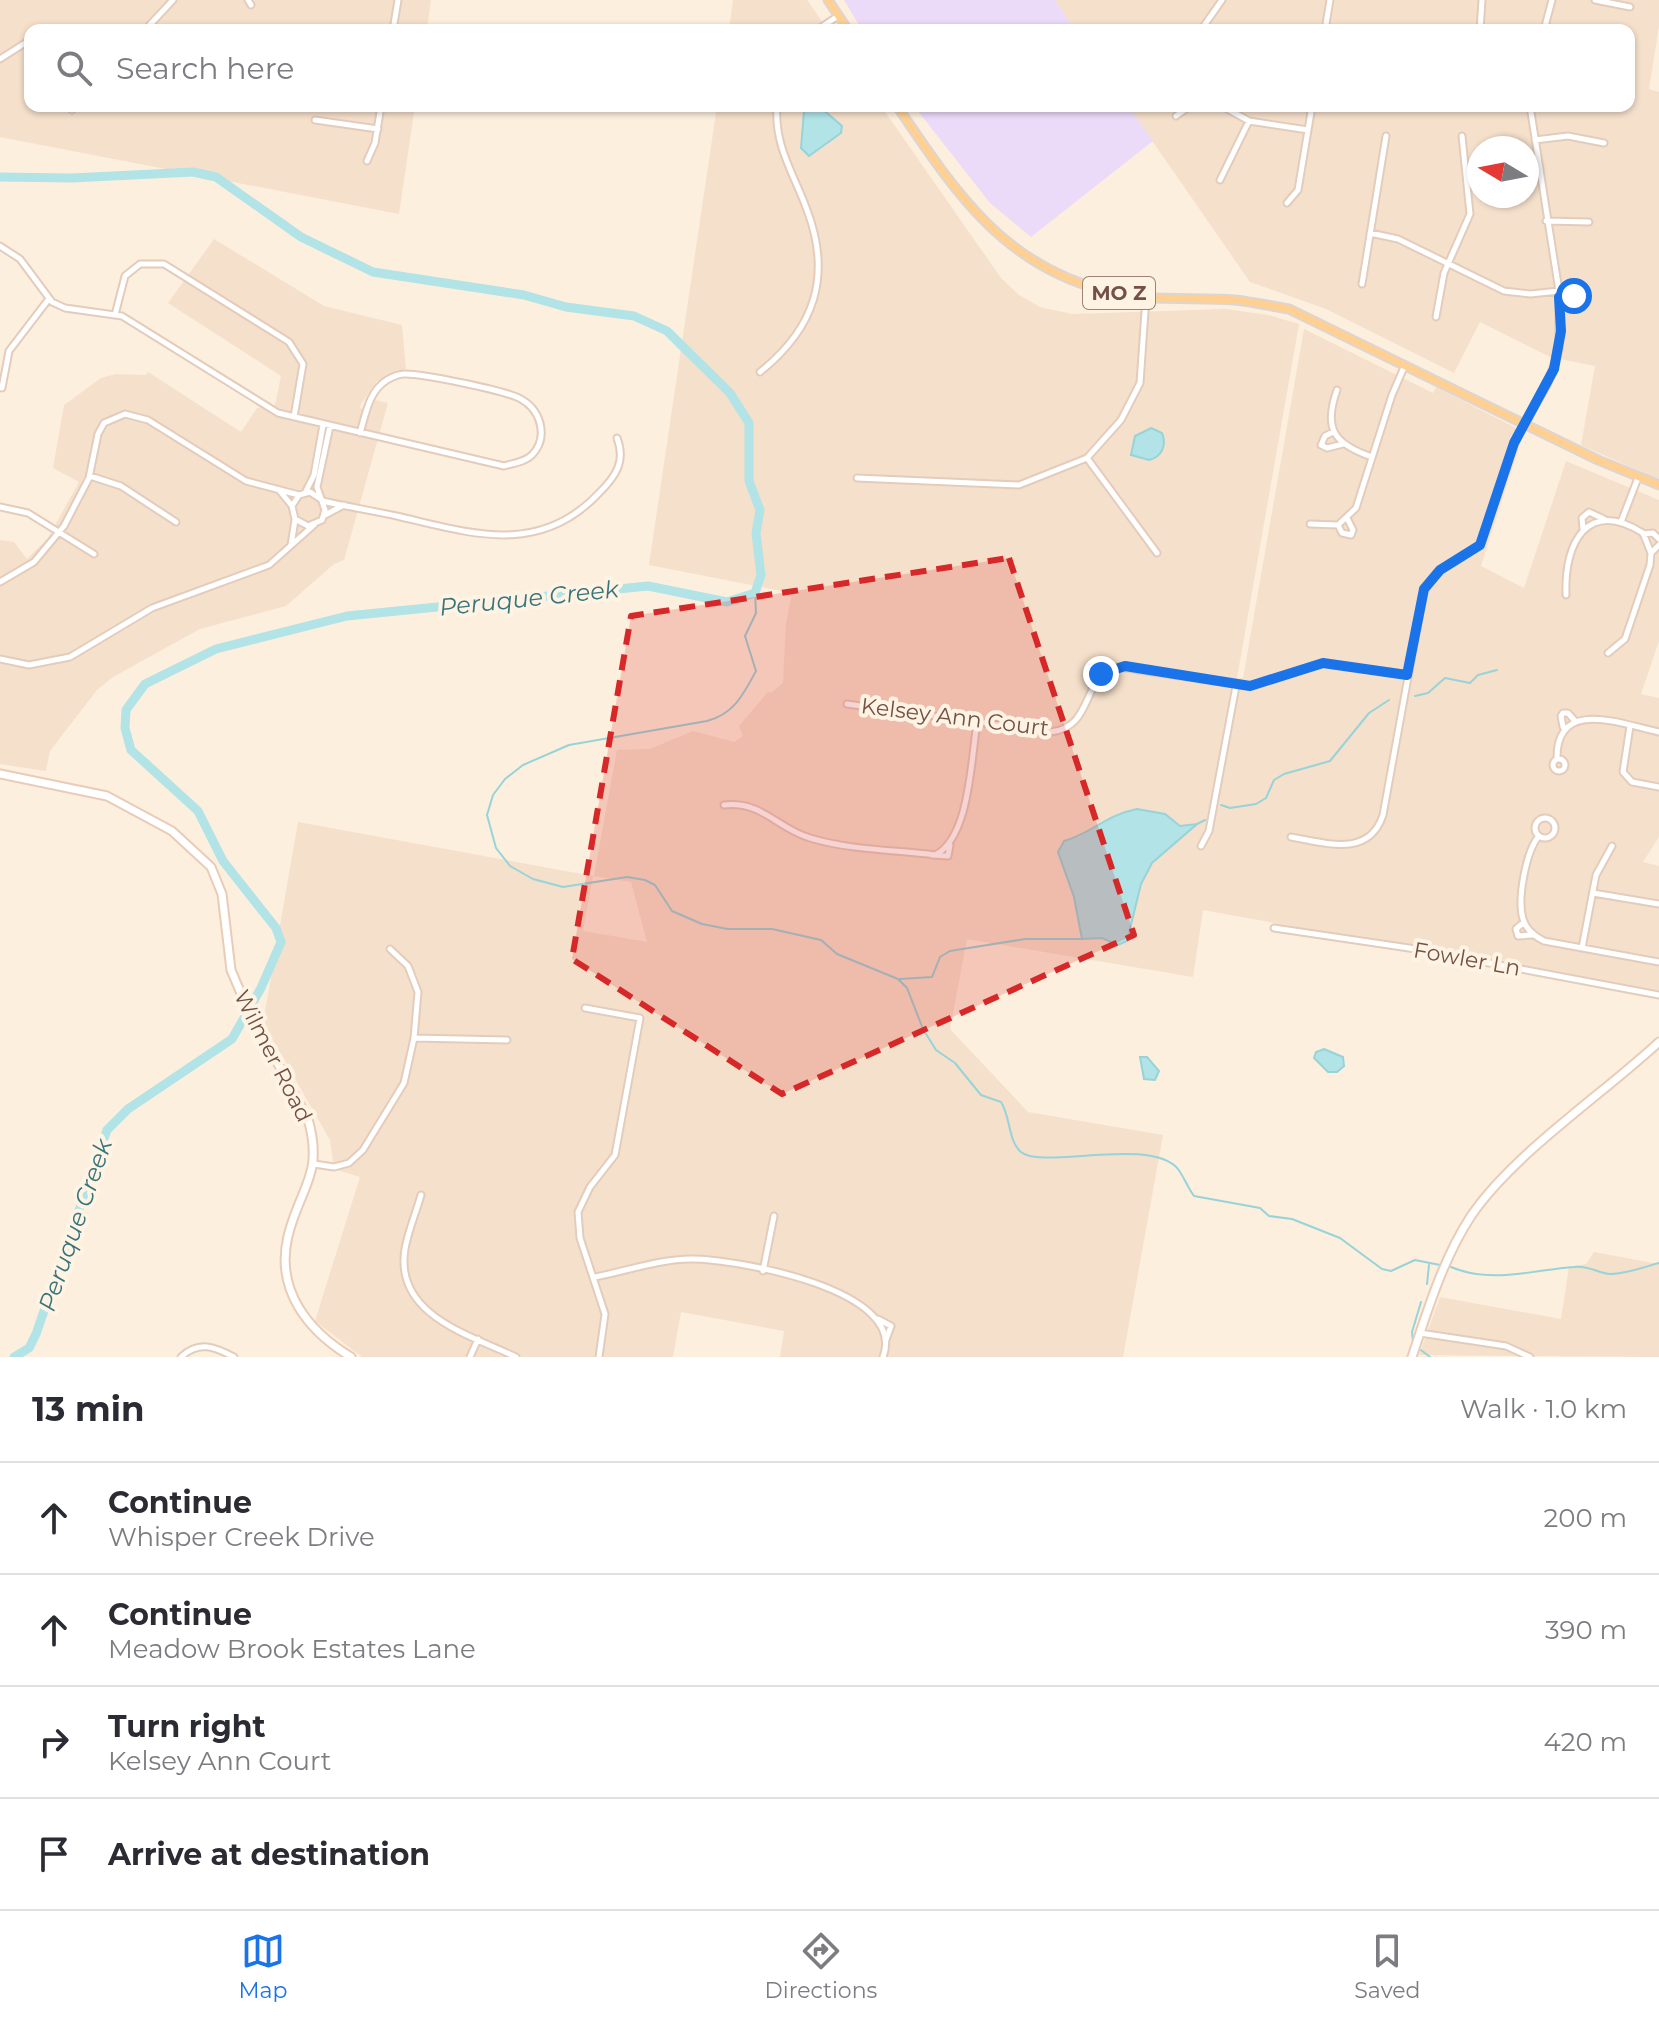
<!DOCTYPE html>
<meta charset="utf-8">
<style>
body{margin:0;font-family:Montserrat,sans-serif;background:#f7f7f7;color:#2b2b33}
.compass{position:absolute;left:1467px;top:136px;width:72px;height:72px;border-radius:50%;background:#fff;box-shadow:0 2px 6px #0004;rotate:280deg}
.stop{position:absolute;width:24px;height:24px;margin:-18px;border:6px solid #1a73e8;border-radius:50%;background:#fff}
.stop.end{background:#1a73e8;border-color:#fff;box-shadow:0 2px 8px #0008}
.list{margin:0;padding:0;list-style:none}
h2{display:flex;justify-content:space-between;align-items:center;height:104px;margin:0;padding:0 32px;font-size:34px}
h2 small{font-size:26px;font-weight:400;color:#7c7c81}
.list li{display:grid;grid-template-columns:52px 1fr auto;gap:24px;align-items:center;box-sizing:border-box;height:112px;padding:0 32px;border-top:2px solid #e1e1e2}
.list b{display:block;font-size:30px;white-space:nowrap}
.list p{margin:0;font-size:26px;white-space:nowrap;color:#7c7c81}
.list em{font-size:26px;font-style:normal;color:#7c7c81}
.icon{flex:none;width:44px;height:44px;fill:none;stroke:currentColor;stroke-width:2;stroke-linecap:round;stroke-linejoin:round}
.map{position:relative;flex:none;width:1659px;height:1357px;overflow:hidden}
.search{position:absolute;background:#fff;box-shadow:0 2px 6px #0004;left:24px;right:24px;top:24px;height:88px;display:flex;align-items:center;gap:20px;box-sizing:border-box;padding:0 28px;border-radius:16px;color:#7c7c81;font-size:30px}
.sheet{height:552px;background:#fff}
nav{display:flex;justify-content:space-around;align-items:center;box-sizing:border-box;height:112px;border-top:2px solid #e1e1e2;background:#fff;font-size:22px;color:#7c7c81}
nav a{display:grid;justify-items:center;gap:4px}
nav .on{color:#1a73e8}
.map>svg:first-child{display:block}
</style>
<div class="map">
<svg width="1659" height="1357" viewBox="0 0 1659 1357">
<rect width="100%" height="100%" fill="#fdefdd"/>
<!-- residential -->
<path fill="#f5e0cb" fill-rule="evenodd" d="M 0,0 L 431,0 L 427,30 L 30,30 L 30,106 L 415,106 L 399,214 L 0,137 Z
M 733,0 L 807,0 L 828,30 L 729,30 Z
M 1055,0 L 1659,0 L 1659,26 L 1649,89 L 1659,92 L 1659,480 L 1581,445 L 1595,366 L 1550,357 L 1480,322 L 1454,373 L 1326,309 L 1250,282 L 1128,106 L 1629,106 L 1629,30 L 1075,30 ZM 1479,148 L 1527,148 L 1527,196 L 1479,196 Z
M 717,106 L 881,106 L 1001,278 L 1019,295 L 1040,307 L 1072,314 L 1226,309 L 1268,315 L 1299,324 L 1237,678 L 1243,678 L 1304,329 L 1433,393 L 1436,387 L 1524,432 L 1481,566 L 1524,588 L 1566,461 L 1659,500 L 1659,641 L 1641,694 L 1659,698 L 1659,837 L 1643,862 L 1659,866 L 1659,993 L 1203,910 L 1193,977 L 967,939 L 950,1029 L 1028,1112 L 1163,1135 L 1123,1357 L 780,1357 L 784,1331 L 681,1312 L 673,1357 L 362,1357 L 315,1321 L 360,1177 L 334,1169 L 330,1140 L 263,1023 L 298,822 L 593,876 L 583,931 L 647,942 L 631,882 L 594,876 L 617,750 L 650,749 L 693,731 L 734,742 L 743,736 L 739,726 L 768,692 L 771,693 L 783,683 L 786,623 L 792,593 L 649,565 Z
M 214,239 L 324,306 L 402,325 L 406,369 L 377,381 L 361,404 L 360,408 L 371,411 L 375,400 L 388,403 L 344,560 L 334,564 L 286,606 L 200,629 L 113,677 L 97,690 L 50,751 L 46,771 L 0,764 L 0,540 L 14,542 L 27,559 L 48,538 L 79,482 L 53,468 L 64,405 L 101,378 L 116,374 L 146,375 L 148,372 L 241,432 L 257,408 L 275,405 L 281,376 L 168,303 Z
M 1594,1252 L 1659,1264 L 1659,1357 L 1419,1355 L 1440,1297 L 1561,1319 L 1569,1267 L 1586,1264 Z"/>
<!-- education -->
<path fill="#ecdaf9" d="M 844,0 L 1055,0 L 1075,30 L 862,30 Z
M 914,106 L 1128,106 L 1153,141 L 1031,237 L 990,203 Z"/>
<!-- water -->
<path fill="#b1e3e7" stroke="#97d3d9" stroke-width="2" d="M 810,106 L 820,107 L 842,126 L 841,133 L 809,156 L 801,148 L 804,111 Z
M 1151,428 L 1162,433 C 1167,445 1162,457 1149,460 L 1131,455 L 1135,436 Z
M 1137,809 L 1165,814 L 1180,826 L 1197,824 L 1152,863 L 1141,884 L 1127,941 L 1118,945 L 1102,938 L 1082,939 L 1074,897 L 1058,852 L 1064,841 C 1092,833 1106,815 1137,809 Z
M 1324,1049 L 1343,1057 L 1344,1066 L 1337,1072 L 1328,1072 L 1314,1058 L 1316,1052 Z
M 1140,1057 L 1147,1057 L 1159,1071 L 1155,1080 L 1144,1079 Z"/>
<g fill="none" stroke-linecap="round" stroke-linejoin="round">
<!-- stream -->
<path stroke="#97d3d9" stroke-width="2" d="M 755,593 L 756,613 L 745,636 L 756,671 C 743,695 734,714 707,721 L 569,745 L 523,765 L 505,779 L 493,795 L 487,815 L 496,848 L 510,866 L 533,879 L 563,887 L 627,877 L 645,880 L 655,885 L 672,911 L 702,924 L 728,929 L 772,929 L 821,940 L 837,954 L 898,979 L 907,988 L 923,1029 L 936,1050 L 955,1063 L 981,1095 L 1001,1102 C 1011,1118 1008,1141 1021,1152 C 1041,1170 1150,1136 1178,1169 C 1184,1177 1188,1188 1194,1196 L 1260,1208 L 1269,1216 L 1292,1219 L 1340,1238 L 1382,1269 L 1391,1271 L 1415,1260 L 1440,1265
M 1415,696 L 1428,693 L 1445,678 L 1470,683 L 1478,675 L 1497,670
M 1221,805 L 1230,808 L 1256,804 L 1266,798 L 1274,780 L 1284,774 L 1330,761 L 1369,713 L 1389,700
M 1197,824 L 1205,820
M 900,979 L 932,977 L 940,957 L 950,951 L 1025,939 L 1082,939
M 1451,1267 C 1490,1284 1533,1270 1574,1267 C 1588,1265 1598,1273 1610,1274 C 1626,1274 1644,1267 1659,1263
M 1427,1284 L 1429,1265
M 1413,1341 L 1412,1332 L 1421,1302
M 1421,1350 L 1430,1357"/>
<!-- river -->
<path stroke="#b1e3e7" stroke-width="9" d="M 0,177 L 72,178 L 193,172 L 216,177 L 301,237 L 373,272 L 524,295 L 566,307 L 634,316 L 667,331 L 730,393 L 749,423 L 749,481 L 760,510 L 756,533 L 761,575 L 755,593 L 727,602 L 648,586 L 347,616 L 216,649 L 145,684 L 126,710 L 125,728 L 131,750 L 198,811 L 223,861 L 276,928 L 281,942 L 261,988 L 232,1039 L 128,1109 L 107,1130 L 36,1334 L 29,1348 L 14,1357"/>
<defs>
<path id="street" d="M 248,0 L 251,5
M 1595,0 L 1630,7
M 145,30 L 173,0
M 393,30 L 398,0
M 817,30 L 838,16
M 1201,30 L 1222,0
M 1325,30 L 1330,0
M 1480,30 L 1482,0
M 1544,30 L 1552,0
M 0,59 L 30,40
M 1222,106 L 1249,121 L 1308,130
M 72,110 L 73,106
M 1176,116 L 1190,106
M 315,120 L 378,129
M 1535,140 L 1568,136 L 1604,143
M 367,161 L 375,143 L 381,106
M 1220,180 L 1249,121
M 1287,203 L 1298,190 L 1312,106
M 1546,221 L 1589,222
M 1370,233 L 1398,239 L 1504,291 L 1530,294 L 1559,291
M 0,246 L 20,259 L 52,302 L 65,308 L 122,316 L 278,413 L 504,466 C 514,463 525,462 532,455 C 549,437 541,409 519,398 C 502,390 424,374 405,374 C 400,374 392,377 387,380 C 369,391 366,413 360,433
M 1362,284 L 1386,136
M 1558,287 L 1575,286 L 1580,290 L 1574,296 L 1559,297
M 115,315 L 125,276 L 140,264 L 164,264 L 289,342 L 303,364 L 294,417
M 1436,317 L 1444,273 L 1470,214 L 1462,136
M 760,372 C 815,328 832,276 807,210 C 794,174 774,146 777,106
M 2,388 L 9,351 L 48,300
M 1337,390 C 1323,429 1334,444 1372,457
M 1333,432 L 1325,436 L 1321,445 L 1327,448 L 1343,444
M 1087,458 L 1157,553
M 90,476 L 121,486 L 176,522
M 857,478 L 1019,485 L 1087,458 L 1121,420 L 1140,383 L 1146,297
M 279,490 L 292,506
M 305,493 L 314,475 L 323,425
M 322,500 L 310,492 L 299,495 L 292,506 L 295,519 L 308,526 L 322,520 L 325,510 L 317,487 L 330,426
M 323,501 C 348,507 375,511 401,517 C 473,534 541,556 600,492 C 616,476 626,461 617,438
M 0,507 L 28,513 L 94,554
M 325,515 L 344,505
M 1621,522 L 1638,478
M 1310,524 L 1338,525 L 1356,508 L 1392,395 L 1405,365
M 1338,525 L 1342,533 L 1351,535 L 1353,530 L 1347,518
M 1583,529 L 1582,518 L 1589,512 L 1604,519
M 1643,534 L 1653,533 L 1659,539
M 291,545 L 295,520
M 1651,553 L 1659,545
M 0,582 L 34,562 L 64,526 L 89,478 L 98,434 L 104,423 L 125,414 L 148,420 L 246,481 L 299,495
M 1566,595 C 1564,543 1587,498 1643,533 L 1651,553 L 1650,565 L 1625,639 L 1608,653
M 0,659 L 29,665 L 70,657 L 152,608 L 269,565 L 314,525
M 847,704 L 1050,732 C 1085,729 1084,697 1101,674 L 1118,667 L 1250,686 L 1323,663 L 1407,675
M 1630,726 L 1623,772 L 1632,782 L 1659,787
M 1563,727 L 1561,716 L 1563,713 L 1568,713 L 1575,721
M 1557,759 C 1556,697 1621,724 1659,732
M1553 765a6 6 0 1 1 12 0a6 6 0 1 1-12 0Z
M 724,805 C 763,801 776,828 810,838 C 849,850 895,850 935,855 C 970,838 971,758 977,723
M1535 828a10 10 0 1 1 20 0a10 10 0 1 1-20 0Z
M 1539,836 C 1526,851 1517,899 1523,919 C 1526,930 1534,936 1544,941 L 1659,962
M 1291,837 C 1326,843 1369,858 1383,815 L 1424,589 L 1440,570 L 1480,545 L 1514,443 L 1548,383 L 1559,349 L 1559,291 L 1530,106
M 1201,846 L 1209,831 L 1236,686
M 932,855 L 948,856 L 950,845
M 1593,893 L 1659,904
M 1524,922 L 1516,929 L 1518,936 L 1532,935
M 1274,928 L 1409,948 L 1659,995
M 1582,948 L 1596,875 L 1612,846
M 585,1008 L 640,1018 L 615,1155 L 590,1187 L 578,1212 L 580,1238 L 605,1314 L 599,1357
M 414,1038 L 507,1040
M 314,1164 L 334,1167 L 349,1163 L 363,1150 L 404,1083 L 414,1038 L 418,992 L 408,966 L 390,949
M 421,1195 C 416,1213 408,1231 405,1249 C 394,1315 470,1335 516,1357
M 763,1271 L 774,1216
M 595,1277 C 626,1271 660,1259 691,1259 C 735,1259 909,1289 883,1357
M 878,1319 L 891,1326 L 886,1340
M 1420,1333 L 1506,1346 L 1530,1357
M 181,1357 C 199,1340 215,1347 234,1357
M 470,1357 L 478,1339"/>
<path id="secondary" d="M 0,774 L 107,796 L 172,831 L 211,867 L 222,894 L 231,970 L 245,1003 L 308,1119 C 324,1175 300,1187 288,1236 C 275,1290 308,1331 351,1357
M 1412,1357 C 1428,1309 1443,1259 1471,1216 C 1513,1154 1602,1095 1659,1042"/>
<path id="primary" d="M 828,0 L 848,30
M 897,106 C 954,190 1002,265 1106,291 C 1148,302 1192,297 1235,300 C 1253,302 1271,306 1289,309 L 1598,460 L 1659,485"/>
</defs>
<!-- street casing -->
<use href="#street" stroke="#e3ccbc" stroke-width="9"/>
<!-- secondary casing -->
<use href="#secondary" stroke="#e9ccb8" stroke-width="11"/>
<!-- primary casing -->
<use href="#primary" stroke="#ddd5d2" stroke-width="11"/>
<!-- street -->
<use href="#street" stroke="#fff" stroke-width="5"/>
<!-- secondary -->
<use href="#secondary" stroke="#fff" stroke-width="7"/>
<!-- primary -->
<use href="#primary" stroke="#ffd092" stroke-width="7"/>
</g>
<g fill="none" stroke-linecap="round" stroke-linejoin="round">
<!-- route -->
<path stroke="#1a73e8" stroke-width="10" d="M 1101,674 L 1125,666 L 1250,686 L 1323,663 L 1407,675 L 1424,589 L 1440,570 L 1480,545 L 1514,443 L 1554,369 L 1561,331 L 1559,297 L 1574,296"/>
</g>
<!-- marked area -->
<path fill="#d62828" fill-opacity="0.2" stroke="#d62828" stroke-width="6" stroke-dasharray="16 10" stroke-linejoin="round" d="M 1009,558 L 1134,935 L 782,1094 L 572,959 L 631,616 Z"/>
<g text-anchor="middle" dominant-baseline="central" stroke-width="8" stroke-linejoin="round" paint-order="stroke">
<!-- shield labels -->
<rect fill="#fff3e4" stroke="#9d8275" stroke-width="2" x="1083" y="277" width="72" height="32" rx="6"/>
<g font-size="20" font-weight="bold" fill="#735245">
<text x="1119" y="293">MO Z</text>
</g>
<!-- street labels -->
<g font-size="22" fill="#735245" stroke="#fff3e4">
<text transform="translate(955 717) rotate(7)">Kelsey Ann Court</text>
<text transform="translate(1467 959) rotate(10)">Fowler Ln</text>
<text transform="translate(273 1056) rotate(63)">Wilmer Road</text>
</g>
<!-- water labels -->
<g font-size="24" font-style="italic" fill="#38747b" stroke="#fff3e4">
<text transform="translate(529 598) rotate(-6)">Peruque Creek</text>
<text transform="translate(75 1225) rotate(-71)">Peruque Creek</text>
</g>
</g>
</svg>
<svg class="compass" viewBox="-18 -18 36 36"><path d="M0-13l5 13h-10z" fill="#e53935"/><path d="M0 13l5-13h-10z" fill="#7c7c81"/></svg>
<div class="stop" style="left:1574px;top:296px"></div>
<div class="stop end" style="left:1101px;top:674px"></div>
<div class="search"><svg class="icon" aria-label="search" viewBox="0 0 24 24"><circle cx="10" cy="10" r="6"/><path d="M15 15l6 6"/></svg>Search here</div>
</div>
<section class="sheet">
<h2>13 min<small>Walk · 1.0 km</small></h2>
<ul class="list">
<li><svg class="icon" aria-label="ahead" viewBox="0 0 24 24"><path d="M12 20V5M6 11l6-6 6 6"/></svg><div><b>Continue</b><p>Whisper Creek Drive</p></div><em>200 m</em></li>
<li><svg class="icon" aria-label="ahead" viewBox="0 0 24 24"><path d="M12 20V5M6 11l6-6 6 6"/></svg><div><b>Continue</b><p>Meadow Brook Estates Lane</p></div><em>390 m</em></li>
<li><svg class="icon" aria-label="right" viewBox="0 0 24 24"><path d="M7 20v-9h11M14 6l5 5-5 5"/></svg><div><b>Turn right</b><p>Kelsey Ann Court</p></div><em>420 m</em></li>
<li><svg class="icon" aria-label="arrive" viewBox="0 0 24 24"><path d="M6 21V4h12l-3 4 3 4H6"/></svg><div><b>Arrive at destination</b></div></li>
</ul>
</section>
<nav>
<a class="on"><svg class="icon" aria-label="map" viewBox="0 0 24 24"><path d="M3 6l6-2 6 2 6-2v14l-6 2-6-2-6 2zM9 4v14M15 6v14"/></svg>Map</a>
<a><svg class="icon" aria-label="directions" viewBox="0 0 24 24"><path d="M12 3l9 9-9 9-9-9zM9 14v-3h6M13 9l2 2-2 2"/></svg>Directions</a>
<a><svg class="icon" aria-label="saved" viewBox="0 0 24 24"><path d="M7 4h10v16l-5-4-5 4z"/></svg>Saved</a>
</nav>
